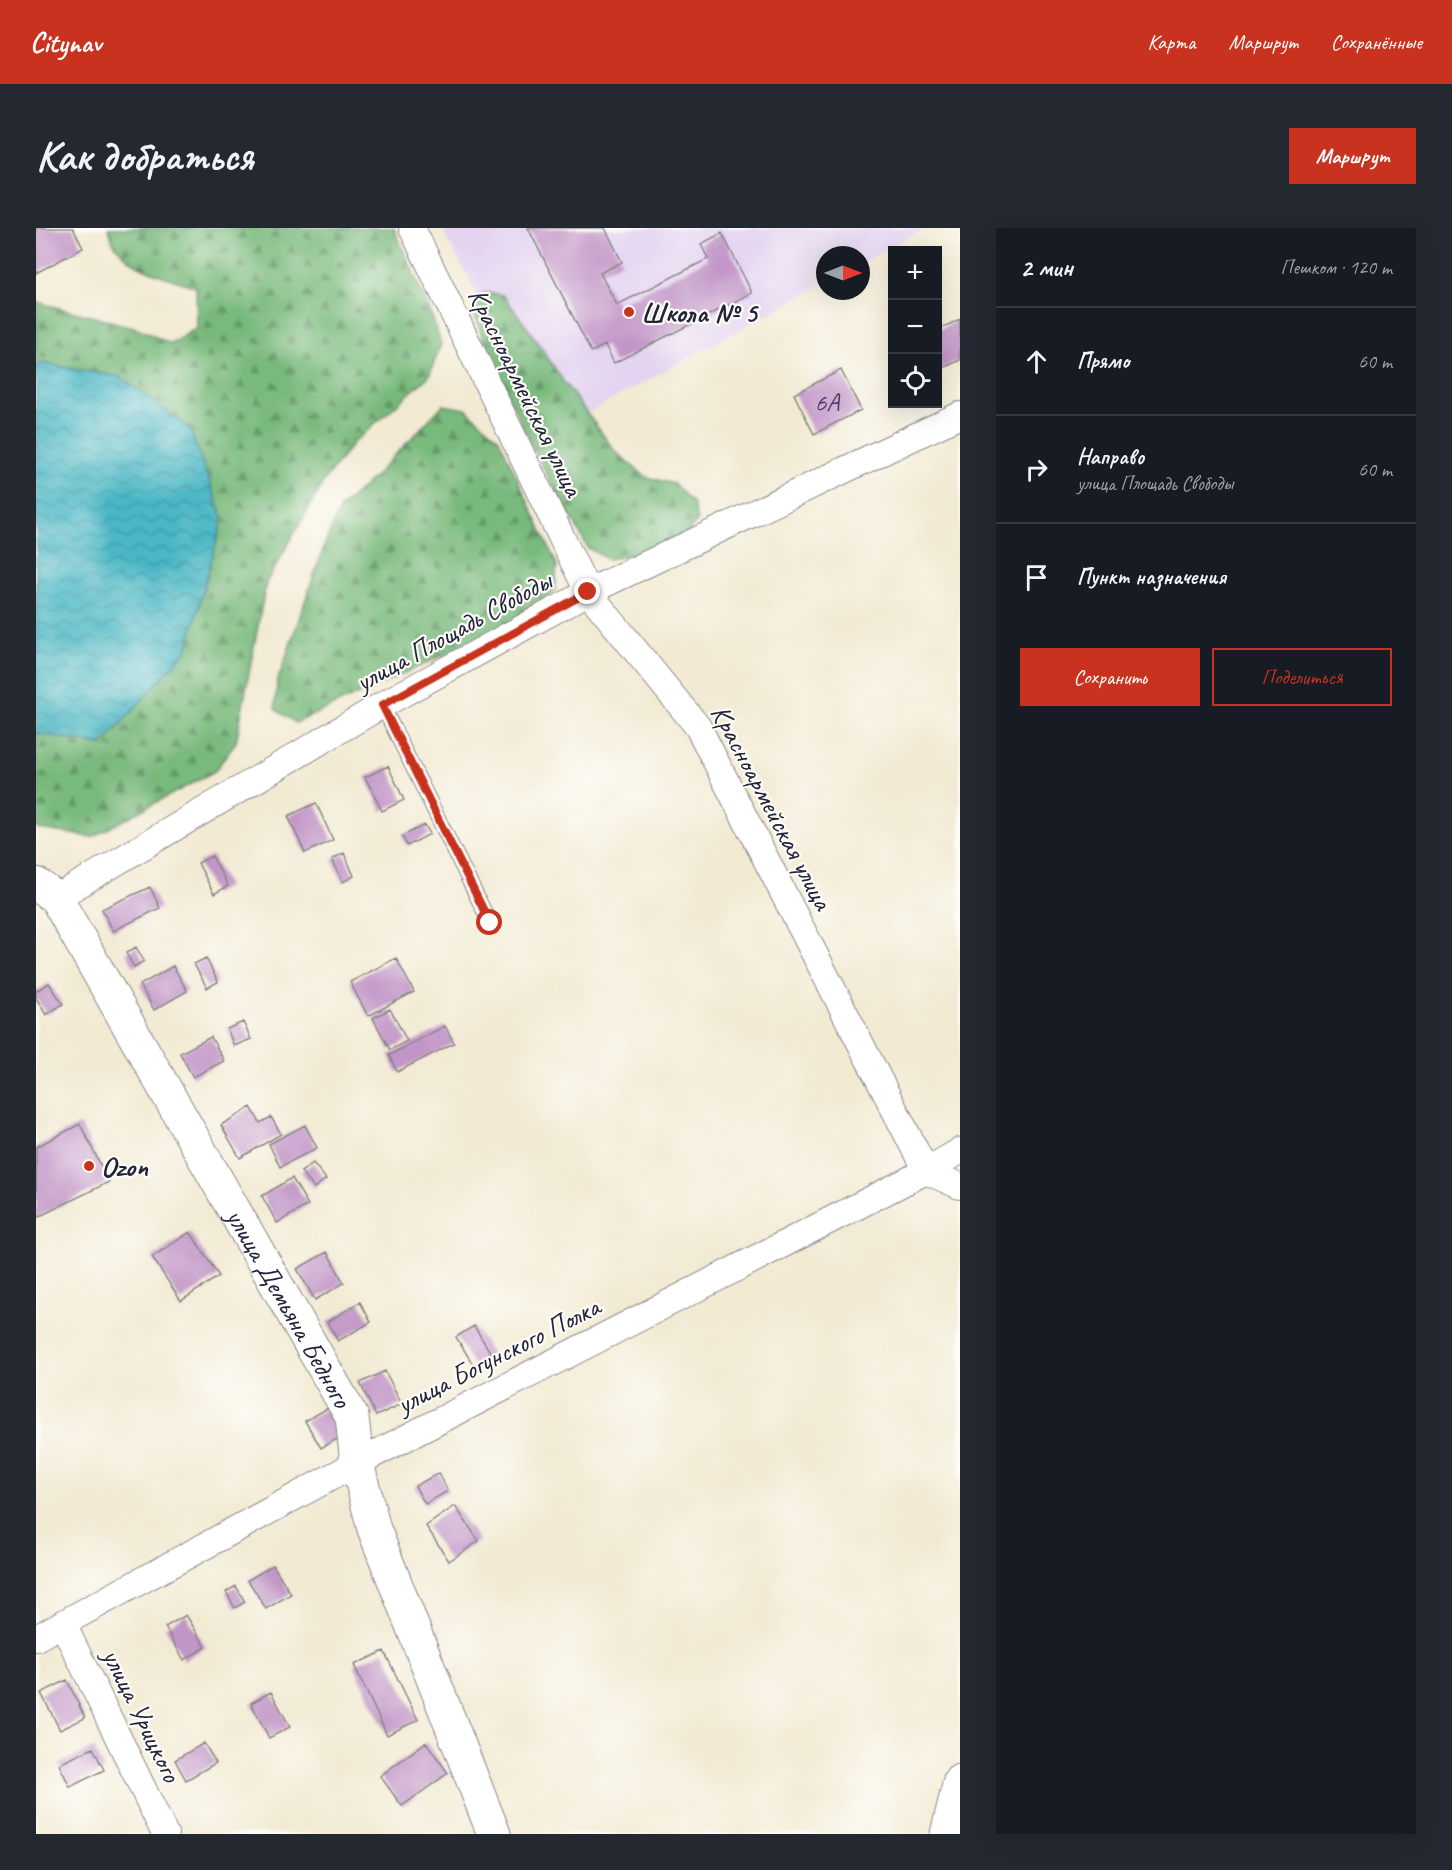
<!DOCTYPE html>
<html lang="ru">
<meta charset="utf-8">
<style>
body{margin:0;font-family:Caveat,sans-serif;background:#242831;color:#f1f3f6}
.controls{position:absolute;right:18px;top:18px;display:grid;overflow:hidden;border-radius:0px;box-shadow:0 6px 24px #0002}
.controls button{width:54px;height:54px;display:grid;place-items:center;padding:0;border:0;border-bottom:2px solid #363941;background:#171b24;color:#f1f3f6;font:30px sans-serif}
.compass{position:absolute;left:780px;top:18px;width:54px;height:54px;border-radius:50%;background:#171b24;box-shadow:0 6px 24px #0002;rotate:90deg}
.stop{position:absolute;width:18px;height:18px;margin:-14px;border:4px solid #c8321e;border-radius:50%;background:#fff}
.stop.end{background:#c8321e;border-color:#fff;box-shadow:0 2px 6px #0008}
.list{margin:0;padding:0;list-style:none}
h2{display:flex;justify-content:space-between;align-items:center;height:78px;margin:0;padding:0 24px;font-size:26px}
h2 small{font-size:20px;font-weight:400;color:#9ea1a6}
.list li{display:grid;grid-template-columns:39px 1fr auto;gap:18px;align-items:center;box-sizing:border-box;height:108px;padding:0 24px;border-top:2px solid #363941}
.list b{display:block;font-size:22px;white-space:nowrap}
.list p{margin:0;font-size:20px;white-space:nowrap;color:#9ea1a6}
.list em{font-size:20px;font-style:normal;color:#9ea1a6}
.actions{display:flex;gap:12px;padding:18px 24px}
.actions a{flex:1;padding:14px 0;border:2px solid #c8321e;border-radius:0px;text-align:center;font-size:21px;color:#c8321e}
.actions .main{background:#c8321e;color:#fff}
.icon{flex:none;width:33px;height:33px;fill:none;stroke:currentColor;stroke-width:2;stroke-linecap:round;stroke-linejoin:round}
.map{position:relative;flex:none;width:924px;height:1606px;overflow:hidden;border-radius:0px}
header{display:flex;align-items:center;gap:36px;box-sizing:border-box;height:84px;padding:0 30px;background:#c8321e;color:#fff}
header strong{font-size:28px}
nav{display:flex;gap:33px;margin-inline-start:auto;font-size:21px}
.intro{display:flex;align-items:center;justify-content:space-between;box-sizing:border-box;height:144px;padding:0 36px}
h1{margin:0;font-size:42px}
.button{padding:15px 27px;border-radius:0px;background:#c8321e;color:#fff;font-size:21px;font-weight:700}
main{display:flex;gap:36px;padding:0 36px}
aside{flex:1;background:#171b24;border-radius:0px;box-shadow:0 6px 24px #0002}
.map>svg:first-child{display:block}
</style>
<header>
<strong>Citynav</strong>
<nav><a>Карта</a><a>Маршрут</a><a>Сохранённые</a></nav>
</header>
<div class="intro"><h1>Как добраться</h1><a class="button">Маршрут</a></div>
<main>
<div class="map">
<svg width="924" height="1606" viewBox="0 0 924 1606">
<defs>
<pattern id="forest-firs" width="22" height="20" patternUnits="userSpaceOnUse" patternTransform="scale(1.5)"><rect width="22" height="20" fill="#78b97b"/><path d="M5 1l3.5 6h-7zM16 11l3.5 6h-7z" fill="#629666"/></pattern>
<pattern id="water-waves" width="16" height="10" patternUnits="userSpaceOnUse" patternTransform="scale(1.5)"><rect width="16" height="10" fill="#4ab7c5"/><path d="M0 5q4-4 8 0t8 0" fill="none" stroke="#3d94a1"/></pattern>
</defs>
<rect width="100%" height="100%" fill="#fdfcf7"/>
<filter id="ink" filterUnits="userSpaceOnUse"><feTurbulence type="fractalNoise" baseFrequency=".0167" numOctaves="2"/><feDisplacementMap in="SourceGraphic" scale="12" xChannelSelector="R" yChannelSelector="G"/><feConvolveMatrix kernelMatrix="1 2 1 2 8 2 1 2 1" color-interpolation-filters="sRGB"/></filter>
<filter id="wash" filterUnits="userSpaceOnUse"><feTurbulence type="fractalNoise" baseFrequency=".008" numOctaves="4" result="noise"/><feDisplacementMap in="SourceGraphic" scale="24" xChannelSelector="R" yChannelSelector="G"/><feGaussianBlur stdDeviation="1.35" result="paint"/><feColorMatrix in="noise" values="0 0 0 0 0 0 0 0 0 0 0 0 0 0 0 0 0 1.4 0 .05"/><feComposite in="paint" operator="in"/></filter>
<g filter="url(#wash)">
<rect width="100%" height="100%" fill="#f2ead3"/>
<!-- built -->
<path fill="#e4d3f1" d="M 405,0 L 890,0 L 825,35 L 825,27 L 789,27 L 789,55 L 517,204 Z"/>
<!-- forest -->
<path fill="url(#forest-firs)" stroke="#4d6e5b" stroke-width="1.5" d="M 72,0 L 358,0 L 394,83 L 405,116 L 393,148 L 317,215 L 290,250 L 230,355 L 200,514 L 179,543 L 56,609 L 3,601 L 0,599 L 0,505 L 66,517 L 84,149 L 6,135 L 0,138 L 0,74 L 101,100 L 135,116 L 161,100 L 160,59 C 128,48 80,39 72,0 Z
M 449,65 L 467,67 L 498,109 L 527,153 L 579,223 L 610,249 L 638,256 L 657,276 L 661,293 L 649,308 L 611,326 L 571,331 L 552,320 L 500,227 L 450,121 L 438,84 L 440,69 Z
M 407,177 L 430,181 L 463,211 L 521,337 L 519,363 L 491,389 L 260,495 L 239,481 L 241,455 L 287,321 L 304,280 L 338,249 Z"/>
<!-- water -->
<path fill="url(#water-waves)" stroke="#366c80" stroke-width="1.5" d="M 5,135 L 84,149 L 153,199 L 187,290 L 151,422 L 66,517 L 0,505 L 0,138 Z"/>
<g id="blocks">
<!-- building -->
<path fill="#c195c7" d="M 0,0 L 37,0 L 47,20 L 0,45 Z
M 492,0 L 569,0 L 586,34 L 564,45 L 581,77 L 672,31 L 665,16 L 686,5 L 716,65 L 578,135 L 569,117 L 555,124 Z
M 924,91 L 924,132 L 903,142 L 902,102 Z
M 805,142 L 825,182 L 778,206 L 758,166 Z
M 352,538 L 368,572 L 346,583 L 329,549 Z
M 280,575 L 297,612 L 269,625 L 252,588 Z
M 389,597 L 394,606 L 371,618 L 366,608 Z
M 308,625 L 318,648 L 307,654 L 296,631 Z
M 176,628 L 192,658 L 178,666 L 162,635 Z
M 114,659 L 124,680 L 77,703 L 66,681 Z
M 100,719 L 108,733 L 98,739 L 90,725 Z
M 170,730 L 182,754 L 171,760 L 158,736 Z
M 360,730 L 378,764 L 332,788 L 314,754 Z
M 137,738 L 151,763 L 118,782 L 104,757 Z
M 13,755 L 27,776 L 10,787 L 0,770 L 0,763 Z
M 354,781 L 371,813 L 354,822 L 337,790 Z
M 207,794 L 215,811 L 198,818 L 191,801 Z
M 409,798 L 418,815 L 361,844 L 353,827 Z
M 175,809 L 188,833 L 157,849 L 144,825 Z
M 215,879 L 224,895 L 235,889 L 245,906 L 204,930 L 185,897 Z
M 44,896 L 73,954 L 0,990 L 0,919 Z
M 269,897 L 281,920 L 244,939 L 233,916 Z
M 277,935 L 290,951 L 278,960 L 265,944 Z
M 256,950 L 272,977 L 241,995 L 226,968 Z
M 154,1004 L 183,1048 L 145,1073 L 116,1029 Z
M 291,1024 L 308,1055 L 279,1072 L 261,1041 Z
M 324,1074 L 335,1094 L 302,1113 L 291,1094 Z
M 438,1098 L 456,1127 L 438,1138 L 420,1109 Z
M 349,1143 L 366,1176 L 340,1188 L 324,1155 Z
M 292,1180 L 308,1207 L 285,1220 L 269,1193 Z
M 403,1245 L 412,1263 L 389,1276 L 379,1258 Z
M 419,1278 L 443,1313 L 413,1333 L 390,1298 Z
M 237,1337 L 255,1366 L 230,1381 L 212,1352 Z
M 200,1358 L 209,1374 L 199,1380 L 190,1364 Z
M 150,1387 L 170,1419 L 148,1432 L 129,1399 Z
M 348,1423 L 382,1492 L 351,1507 L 318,1437 Z
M 31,1452 L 49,1490 L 24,1502 L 5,1465 Z
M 235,1464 L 254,1499 L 233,1510 L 215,1475 Z
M 390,1514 L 412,1545 L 366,1578 L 344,1548 Z
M 168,1515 L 180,1535 L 150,1552 L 139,1532 Z
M 57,1520 L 68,1542 L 34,1559 L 23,1536 Z"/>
</g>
</g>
<g filter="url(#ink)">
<use href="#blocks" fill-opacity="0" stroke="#8a8687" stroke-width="1.5"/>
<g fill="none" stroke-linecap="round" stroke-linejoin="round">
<defs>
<path id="lane" d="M 346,477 L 454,695"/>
<path id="street" d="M 376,0 L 552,364 L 662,499 L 890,943 L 924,958
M 20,670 L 346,477 L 552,364 L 924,187
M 27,1396 L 129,1606
M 0,1410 L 321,1235 L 890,943 L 924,923"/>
<g id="secondary">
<path id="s1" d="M 0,656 L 20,670 L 316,1189 L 321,1235 L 338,1301 L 458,1606"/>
<path d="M 911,1606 L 924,1553"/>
</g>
</defs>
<!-- lane casing -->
<use href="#lane" stroke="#8a8687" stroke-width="16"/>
<!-- street casing -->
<use href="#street" stroke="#8a8687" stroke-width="28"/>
<!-- secondary casing -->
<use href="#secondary" stroke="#8a8687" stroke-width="35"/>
<!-- lane -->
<use href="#lane" stroke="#fff" stroke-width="14"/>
<!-- street -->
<use href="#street" stroke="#fff" stroke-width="26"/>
<!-- secondary -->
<use href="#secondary" stroke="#fff" stroke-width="33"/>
</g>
</g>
<g fill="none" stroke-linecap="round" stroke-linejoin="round" filter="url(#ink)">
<!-- route -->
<path stroke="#c8321e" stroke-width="8" d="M 454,695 L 346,477 L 552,364"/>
</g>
<!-- markers -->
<g fill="#c8321e" stroke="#fdfcf7" stroke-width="2">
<circle cx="593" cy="84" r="6"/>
<circle cx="53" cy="938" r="6"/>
</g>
<g text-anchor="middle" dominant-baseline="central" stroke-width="4.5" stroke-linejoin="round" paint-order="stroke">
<!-- number labels -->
<g font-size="26" fill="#4a3f5e">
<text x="791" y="174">6А</text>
</g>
<!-- poi labels -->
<g font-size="28" font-weight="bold" fill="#22223b" stroke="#fdfcf7" text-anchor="start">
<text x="605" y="84">Школа № 5</text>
<text x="65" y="938">Ozon</text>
</g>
<!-- street labels -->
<g font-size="28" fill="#22223b" stroke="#fdfcf7">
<text transform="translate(490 164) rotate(64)">Красноармейская улица</text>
<text transform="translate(417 403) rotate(-29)">улица Площадь Свободы</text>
<text transform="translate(736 579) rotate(62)">Красноармейская улица</text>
<text stroke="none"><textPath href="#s1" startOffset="496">улица Демьяна Бедного</textPath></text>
<text transform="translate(462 1127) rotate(-27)">улица Богунского Полка</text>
<text transform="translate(106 1487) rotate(64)">улица Урицкого</text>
</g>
</g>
</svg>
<div class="controls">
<button>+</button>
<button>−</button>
<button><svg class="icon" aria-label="locate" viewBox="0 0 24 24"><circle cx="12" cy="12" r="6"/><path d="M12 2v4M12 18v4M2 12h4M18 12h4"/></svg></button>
</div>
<svg class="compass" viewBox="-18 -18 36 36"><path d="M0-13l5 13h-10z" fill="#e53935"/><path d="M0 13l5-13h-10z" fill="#9ea1a6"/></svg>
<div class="stop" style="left:454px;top:695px"></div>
<div class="stop end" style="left:552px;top:364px"></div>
</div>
<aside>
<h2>2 мин<small>Пешком · 120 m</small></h2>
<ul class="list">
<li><svg class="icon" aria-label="ahead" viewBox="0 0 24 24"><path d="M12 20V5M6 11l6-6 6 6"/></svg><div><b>Прямо</b></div><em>60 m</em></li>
<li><svg class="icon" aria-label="right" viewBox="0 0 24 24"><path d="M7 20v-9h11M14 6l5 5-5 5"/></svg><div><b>Направо</b><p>улица Площадь Свободы</p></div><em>60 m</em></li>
<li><svg class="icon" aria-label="arrive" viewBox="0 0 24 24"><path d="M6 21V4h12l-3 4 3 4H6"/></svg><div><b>Пункт назначения</b></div></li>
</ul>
<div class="actions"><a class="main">Сохранить</a><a>Поделиться</a></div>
</aside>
</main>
